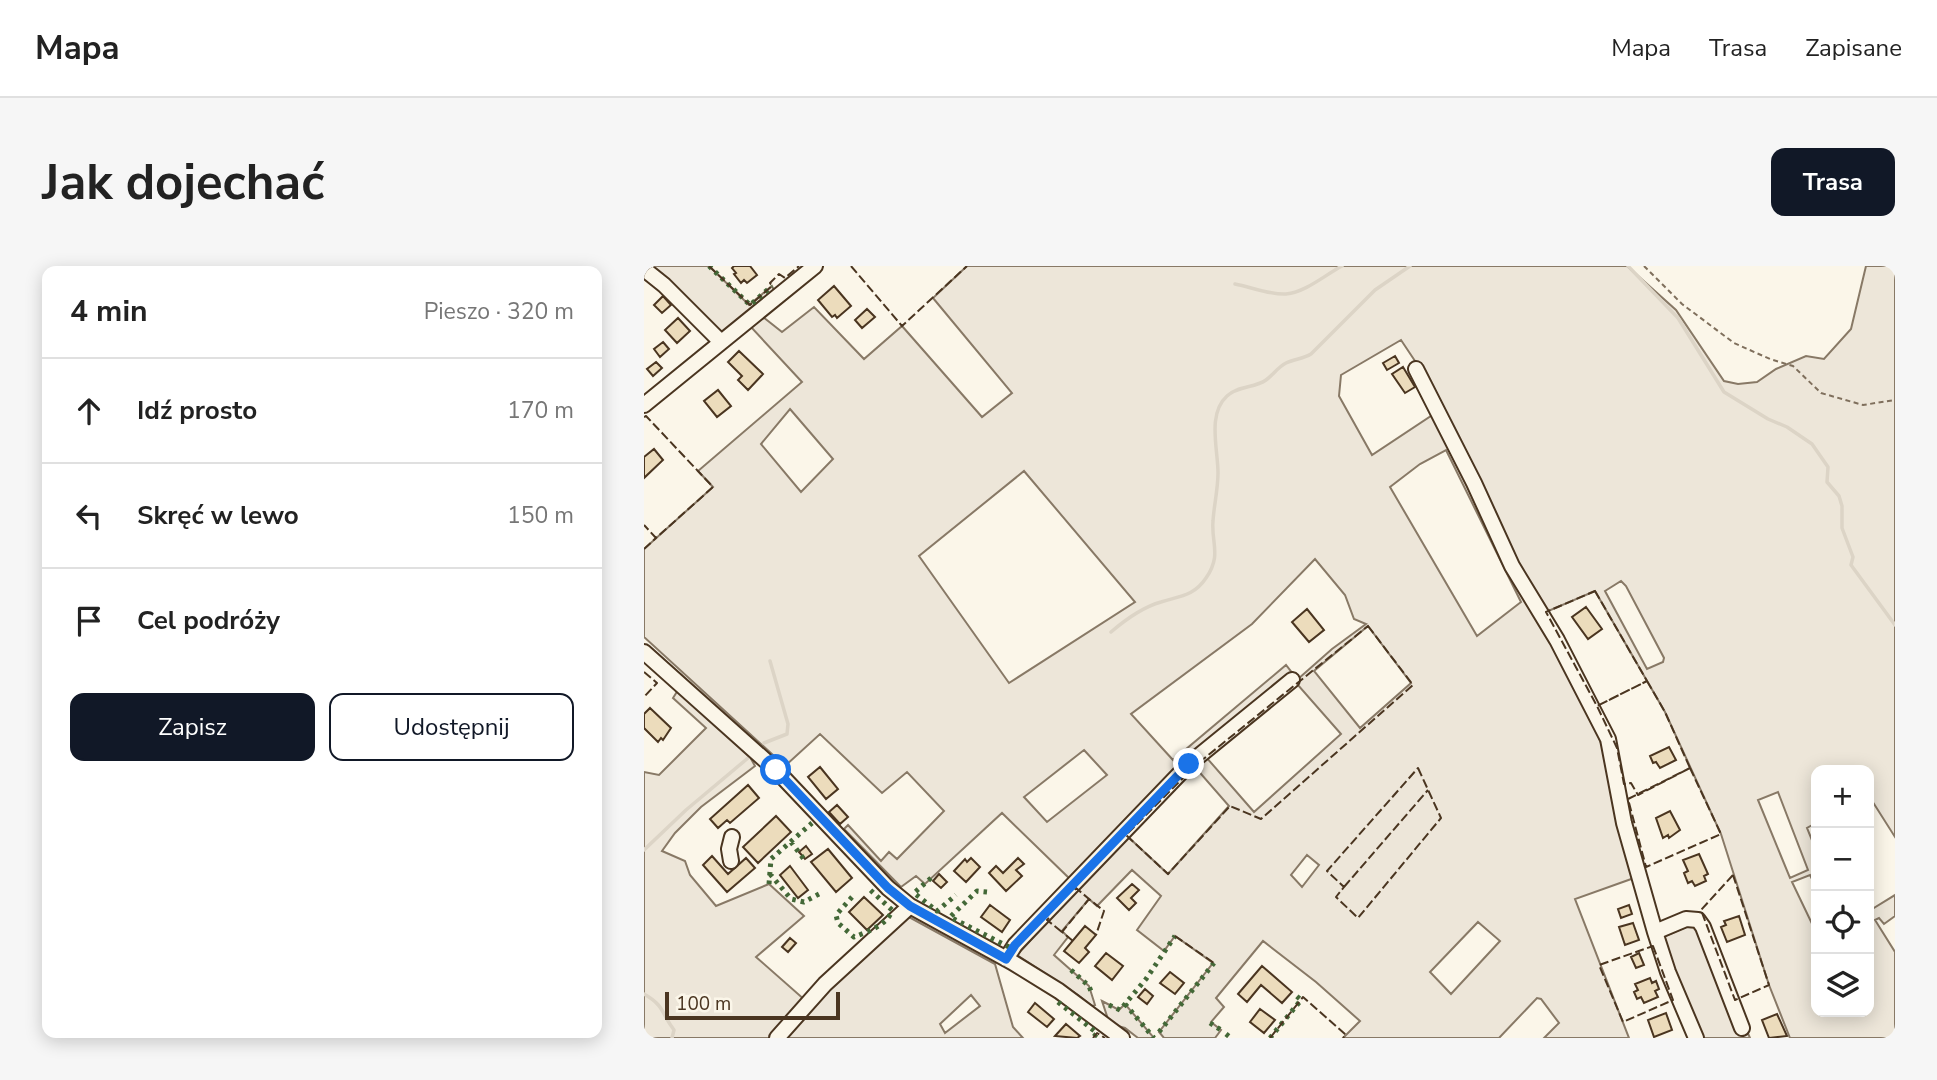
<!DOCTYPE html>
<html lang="pl">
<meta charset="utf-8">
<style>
body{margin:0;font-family:"Nunito Sans",sans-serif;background:#f6f6f6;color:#222}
.controls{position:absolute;right:21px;bottom:21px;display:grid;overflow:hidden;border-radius:14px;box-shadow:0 4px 18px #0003}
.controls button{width:63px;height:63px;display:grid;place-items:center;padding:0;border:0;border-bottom:2px solid #e0e0e0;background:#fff;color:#222;font:35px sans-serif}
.scale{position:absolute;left:21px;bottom:18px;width:175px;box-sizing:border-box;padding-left:7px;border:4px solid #4a3520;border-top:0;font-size:19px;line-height:24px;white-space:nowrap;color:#4a3520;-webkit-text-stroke:5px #fbf6e9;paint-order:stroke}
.stop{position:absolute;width:21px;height:21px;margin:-16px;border:5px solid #1a73e8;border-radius:50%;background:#fff}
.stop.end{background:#1a73e8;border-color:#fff;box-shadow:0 2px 7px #0008}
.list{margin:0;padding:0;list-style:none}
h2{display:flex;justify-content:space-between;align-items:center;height:91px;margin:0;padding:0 28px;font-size:30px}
h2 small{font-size:23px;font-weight:400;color:#767676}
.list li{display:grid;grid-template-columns:46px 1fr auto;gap:21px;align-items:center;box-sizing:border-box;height:105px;padding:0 28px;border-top:2px solid #e0e0e0}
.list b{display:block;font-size:26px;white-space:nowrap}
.list em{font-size:23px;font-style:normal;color:#767676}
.actions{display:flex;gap:14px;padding:21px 28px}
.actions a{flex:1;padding:16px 0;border:2px solid #111827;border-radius:14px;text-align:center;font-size:24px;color:#111827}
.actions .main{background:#111827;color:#fff}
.icon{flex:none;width:38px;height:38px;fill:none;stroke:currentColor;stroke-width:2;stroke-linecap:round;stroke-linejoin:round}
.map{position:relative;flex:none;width:1251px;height:772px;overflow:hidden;border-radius:14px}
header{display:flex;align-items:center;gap:42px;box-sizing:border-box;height:98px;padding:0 35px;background:#fff;border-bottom:2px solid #e0e0e0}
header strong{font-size:33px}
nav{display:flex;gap:38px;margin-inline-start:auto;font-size:24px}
.intro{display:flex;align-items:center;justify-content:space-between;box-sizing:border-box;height:168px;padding:0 42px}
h1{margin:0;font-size:49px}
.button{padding:18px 32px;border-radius:14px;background:#111827;color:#fff;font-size:24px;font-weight:700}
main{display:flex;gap:42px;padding:0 42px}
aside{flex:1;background:#fff;border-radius:14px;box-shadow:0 4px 18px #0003}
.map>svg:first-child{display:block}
</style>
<header>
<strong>Mapa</strong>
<nav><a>Mapa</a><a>Trasa</a><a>Zapisane</a></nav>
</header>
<div class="intro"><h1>Jak dojechać</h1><a class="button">Trasa</a></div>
<main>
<aside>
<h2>4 min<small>Pieszo · 320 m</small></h2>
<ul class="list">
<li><svg class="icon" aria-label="ahead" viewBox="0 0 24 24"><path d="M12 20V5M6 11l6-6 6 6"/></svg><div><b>Idź prosto</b></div><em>170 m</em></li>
<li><svg class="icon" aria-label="left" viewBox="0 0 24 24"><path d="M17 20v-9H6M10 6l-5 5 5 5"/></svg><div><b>Skręć w lewo</b></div><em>150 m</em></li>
<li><svg class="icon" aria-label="arrive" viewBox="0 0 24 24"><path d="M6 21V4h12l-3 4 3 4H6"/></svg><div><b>Cel podróży</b></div></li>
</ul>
<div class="actions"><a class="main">Zapisz</a><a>Udostępnij</a></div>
</aside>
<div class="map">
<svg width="1251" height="772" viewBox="0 0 1251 772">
<rect width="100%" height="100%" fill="#fbf6e9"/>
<!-- green -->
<path fill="#ede6d9" stroke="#887966" stroke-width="2" fill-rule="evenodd" d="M 1,0 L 65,0 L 105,39 L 128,20 L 131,27 L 77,70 Z
M 323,0 L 983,0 L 1032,44 L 1080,115 L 1094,118 L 1113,116 L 1132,103 L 1162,90 L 1180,93 L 1207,63 L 1222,0 L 1251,0 L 1251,571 L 1225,530 L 1225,504 L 1172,504 L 1172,557 L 1163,562 L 1172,584 L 1172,621 L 1166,609 L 1148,616 L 1172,666 L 1172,746 L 1225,746 L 1225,645 L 1251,629 L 1251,650 L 1240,658 L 1235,652 L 1231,654 L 1251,686 L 1251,772 L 1146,772 L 1125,719 L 1077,568 L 1021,446 L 951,325 L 902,346 L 867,285 L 773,98 L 757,74 L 697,109 L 695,130 L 728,189 L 790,148 L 946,448 L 964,496 L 990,612 L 931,633 L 985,772 L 900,772 L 915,757 L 897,733 L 893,732 L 855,772 L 699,772 L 716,755 L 672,716 L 619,675 L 572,732 L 580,741 L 567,756 L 577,764 L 571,772 L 520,772 L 515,766 L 569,697 L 531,670 L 520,685 L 493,664 L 517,630 L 488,604 L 453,640 L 445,633 L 418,665 L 424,671 L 410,689 L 445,720 L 451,739 L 448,740 L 434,729 L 373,689 L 482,569 L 524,608 L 585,540 L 550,500 L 562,491 L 610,546 L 697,468 L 653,418 L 654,413 L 688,383 L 722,358 L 710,353 L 701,329 L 671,293 L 608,358 L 487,448 L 529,494 L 642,399 L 649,408 L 426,613 L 358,547 L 281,618 L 272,610 L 257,621 L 200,563 L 204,559 L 237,595 L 245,586 L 253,593 L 300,545 L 263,506 L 238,527 L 176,468 L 141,500 L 0,371 L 0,283 L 69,221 L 54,205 L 158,116 L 106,60 L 119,51 L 138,66 L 170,41 L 220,93 L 258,60 L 338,151 L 368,127 L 289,32 ZM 146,143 L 189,193 L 157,226 L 117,178 ZM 802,184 L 877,336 L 833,370 L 746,221 L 776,198 ZM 380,205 L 491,336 L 365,417 L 275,290 ZM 977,315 L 982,320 L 1020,392 L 1019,396 L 1003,403 L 961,325 ZM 724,360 L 767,417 L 716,462 L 670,405 ZM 440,484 L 463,509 L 403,556 L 380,531 ZM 1134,526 L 1164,604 L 1146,612 L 1114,534 ZM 663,589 L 675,599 L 658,621 L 647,609 ZM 834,656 L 856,675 L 807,728 L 786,706 Z
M 34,424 L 106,491 L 111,500 L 57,541 L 31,567 L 18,585 L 41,595 L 46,609 L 72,640 L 125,618 L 160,650 L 112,691 L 162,735 L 127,772 L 0,772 L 0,506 L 15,509 L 62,462 L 29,432 Z
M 261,651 L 265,651 L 351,698 L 369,761 L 379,772 L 137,772 L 189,715 ZM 327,729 L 336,740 L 301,767 L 296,758 Z
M 1051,657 L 1103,765 L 1106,772 L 1058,772 L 1034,717 L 1019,671 Z
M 458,735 L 475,744 L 481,738 L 510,772 L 494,772 L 481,762 L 470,759 L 464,753 Z"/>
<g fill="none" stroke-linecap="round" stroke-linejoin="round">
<!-- stream -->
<path stroke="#dcd4c6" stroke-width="3.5" d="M 984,0 L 1034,52 L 1080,126 L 1124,153 L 1143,161 L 1168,178 L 1184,201 L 1183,216 L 1195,230 L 1198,240 L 1198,262 L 1209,291 L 1207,299 L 1251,359
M 591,18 C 607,21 626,29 642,28 C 662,26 681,9 698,0
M 467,366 C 481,354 499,341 517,336 C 536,330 550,330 562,312 C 578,289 567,277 569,255 C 570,239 574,223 574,207 C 574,183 563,148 583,130 C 593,120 611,122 622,114 C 629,109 634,101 642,97 C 650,93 659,93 667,88 L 731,24 L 766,0
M 120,477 L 143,468 L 144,458 L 126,395
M 0,584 L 42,544 L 104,492
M 0,728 C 21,740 17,747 30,764 L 28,772"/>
</g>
<!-- building -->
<path fill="#ecdcbc" stroke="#4a3520" stroke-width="2" d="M 90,0 L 106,0 L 113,9 L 103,17 L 100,14 L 97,17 L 90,8 L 92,7 L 88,2 Z
M 190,20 L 207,40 L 193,52 L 191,49 L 188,51 L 174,34 Z
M 19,30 L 27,39 L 18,47 L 10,39 Z
M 223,43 L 231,51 L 218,62 L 211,54 Z
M 34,52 L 46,65 L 33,77 L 21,64 Z
M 19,76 L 25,83 L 16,91 L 10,83 Z
M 95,85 L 119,108 L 104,124 L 94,114 L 98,110 L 84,96 Z
M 751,90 L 755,97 L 743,104 L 739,97 Z
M 12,96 L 18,102 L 9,110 L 3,103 Z
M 759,101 L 771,121 L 761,127 L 748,108 Z
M 74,124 L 87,140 L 73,151 L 60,135 Z
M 10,183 L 19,194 L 0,212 L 0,191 Z
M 942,341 L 958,363 L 944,373 L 928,351 Z
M 663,343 L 680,364 L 665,376 L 648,356 Z
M 6,442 L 27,462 L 19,474 L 17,472 L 14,476 L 0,462 L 0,448 Z
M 1025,481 L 1032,494 L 1016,502 L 1012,496 L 1009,497 L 1006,490 Z
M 176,501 L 194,523 L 182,533 L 164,511 Z
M 104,519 L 115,532 L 86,557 L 83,554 L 74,562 L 66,553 Z
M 193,539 L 204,551 L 196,558 L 185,546 Z
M 1026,545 L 1036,564 L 1025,572 L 1024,569 L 1019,572 L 1012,552 Z
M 132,550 L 147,566 L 114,597 L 99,581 Z
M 162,580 L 168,588 L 161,593 L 155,586 Z
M 184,583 L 208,612 L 192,626 L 167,596 Z
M 1055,588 L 1064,608 L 1060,610 L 1062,615 L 1051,620 L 1048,615 L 1044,617 L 1040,607 L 1044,605 L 1039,594 Z
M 68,590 L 84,608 L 102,592 L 111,602 L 83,626 L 59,599 Z
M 327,592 L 336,601 L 322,616 L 310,605 L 321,593 L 323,596 Z
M 374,592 L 380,598 L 372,604 L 378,610 L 362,625 L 345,607 L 352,600 L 359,607 Z
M 146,600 L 164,624 L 154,632 L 136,609 Z
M 295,608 L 303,616 L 297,622 L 289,615 Z
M 488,618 L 495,624 L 487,632 L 492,637 L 485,644 L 473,632 Z
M 220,631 L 239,649 L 223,664 L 205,646 Z
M 346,639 L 366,654 L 358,666 L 337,651 Z
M 985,639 L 988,648 L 977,652 L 974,643 Z
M 1095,650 L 1101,669 L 1083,676 L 1077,661 L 1082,659 L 1080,655 Z
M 989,657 L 995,674 L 981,679 L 975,661 Z
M 441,660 L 452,669 L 441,682 L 445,686 L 435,697 L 420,685 Z
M 146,672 L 152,677 L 144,686 L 138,681 Z
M 462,687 L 479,700 L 468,714 L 451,700 Z
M 995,687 L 1000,699 L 992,702 L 987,691 Z
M 618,700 L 648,726 L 638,737 L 617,719 L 603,736 L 594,728 Z
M 526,706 L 540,717 L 531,728 L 516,717 Z
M 1006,712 L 1008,717 L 1012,715 L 1015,723 L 1011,725 L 1014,731 L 1000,737 L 997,731 L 993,733 L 990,726 L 994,724 L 991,718 Z
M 501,723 L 509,730 L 503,738 L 494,731 Z
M 391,737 L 410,753 L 403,761 L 384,746 Z
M 616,743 L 631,754 L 620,767 L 606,756 Z
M 1022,747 L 1028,764 L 1010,771 L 1004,754 Z
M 1133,748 L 1143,770 L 1125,772 L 1118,754 Z
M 422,758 L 436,770 L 433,772 L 411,770 Z"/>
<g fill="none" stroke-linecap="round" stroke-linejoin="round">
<defs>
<path id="minor" d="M 0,3 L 20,19 L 76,75
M 772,103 L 830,217 L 868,300 L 913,374 L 964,473 L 980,557 L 1011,666 L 1024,706 L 1052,772
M 0,139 L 171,0
M 0,386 L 132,504 L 244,622 L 266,640 L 368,696 L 415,725 L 478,772
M 87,595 L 85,583 L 88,571
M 1011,666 L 1042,653 L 1054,654 L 1059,661 L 1098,762
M 362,693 L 371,679 L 545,498 L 648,414
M 133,772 L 181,718 L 266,640"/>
</defs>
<!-- minor casing -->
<use href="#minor" stroke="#4a3520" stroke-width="18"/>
<!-- path -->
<path stroke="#7f6f5c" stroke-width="2" stroke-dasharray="5 3.5" stroke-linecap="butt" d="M 1000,0 L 1038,38 L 1090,77 L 1126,93 L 1149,100 L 1177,127 L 1219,139 L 1251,134"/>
<!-- minor -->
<use href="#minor" stroke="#fbf6e9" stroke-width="14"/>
<!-- hedge -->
<path stroke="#436837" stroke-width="5" stroke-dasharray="3.5 5" stroke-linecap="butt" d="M 65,0 L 106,39 L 128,20
M 147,576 L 162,596
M 126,608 L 147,633 L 160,636 L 175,628
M 287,612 L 270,627 L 293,645 L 312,629
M 125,618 L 127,593 L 168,557
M 343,626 L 333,625 L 306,651 L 365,681
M 208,631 L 192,649 L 194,657 L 210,671 C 223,666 244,659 248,644 L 223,621
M 427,704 L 445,720 L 448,728
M 414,736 L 453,767 L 449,772
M 481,738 L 510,772
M 465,739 L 476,744 L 502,713 L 531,670
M 566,757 L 577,764
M 515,766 L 570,697
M 582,768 L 587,772
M 626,772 L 657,734 L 650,728"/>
<!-- fence -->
<path stroke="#4a3520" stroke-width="2" stroke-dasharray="9 3.5" stroke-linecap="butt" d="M 65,0 L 106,39 L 128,20 L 126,17 L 135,8 L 141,12 L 155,0
M 207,0 L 258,60 L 323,0
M 0,151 L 2,150 L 69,221 L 12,272 L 0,259
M 0,283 L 12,272
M 951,325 L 1003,415 L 953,440 L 902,346 Z
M 724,360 L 769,419 L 617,553 L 586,540 L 524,608 L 482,569 L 552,499 Z
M 0,406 L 13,417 L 0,431
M 1003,415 L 1021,446 L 1046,502 L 994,529 L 987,517 L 980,518 L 973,482 L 953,440 Z
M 774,502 L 797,552 L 714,652 L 692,631 L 700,621 L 683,605 Z
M 1046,502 L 1077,568 L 1002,601 L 984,533 Z
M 1089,609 L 1125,719 L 1091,734 L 1057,644 Z
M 700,621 L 784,524
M 431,624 L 432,622 L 445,633
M 405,652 L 403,654 L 418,666
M 531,670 L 570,697
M 429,675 L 418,666 L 445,633 L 460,645 L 452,669
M 1009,680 L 1029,734 L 979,756 L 955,699 Z
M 449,772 L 453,767 L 461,772
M 626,772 L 659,731 L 702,769 L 699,772"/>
</g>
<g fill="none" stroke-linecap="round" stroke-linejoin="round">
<!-- route -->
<path stroke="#1a73e8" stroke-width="9" d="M 132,504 L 244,622 L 266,640 L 362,693 L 371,679 L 545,498"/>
</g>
</svg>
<div class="controls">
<button>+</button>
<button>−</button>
<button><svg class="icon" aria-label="locate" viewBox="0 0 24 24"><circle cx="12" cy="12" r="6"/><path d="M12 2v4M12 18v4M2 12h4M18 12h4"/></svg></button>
<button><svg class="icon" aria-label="layers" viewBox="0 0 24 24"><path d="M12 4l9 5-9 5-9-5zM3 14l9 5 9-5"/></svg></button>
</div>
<div class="scale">100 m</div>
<div class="stop" style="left:132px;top:504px"></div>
<div class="stop end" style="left:545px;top:498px"></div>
</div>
</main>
